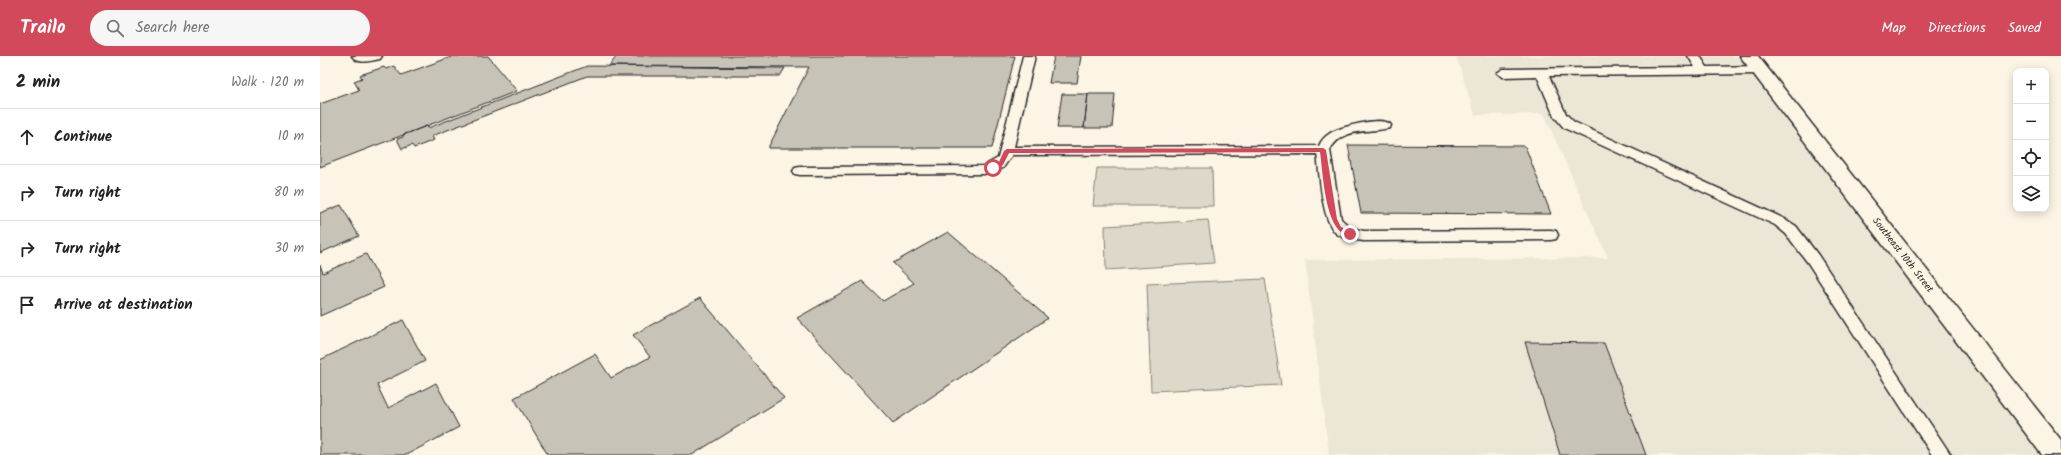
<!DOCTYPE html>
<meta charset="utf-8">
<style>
body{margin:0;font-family:Kalam,sans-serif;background:#f6f6f6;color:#222}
.controls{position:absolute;right:12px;top:12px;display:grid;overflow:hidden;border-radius:8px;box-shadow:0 2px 10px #0003}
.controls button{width:36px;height:36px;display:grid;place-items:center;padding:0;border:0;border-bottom:1px solid #e0e0e0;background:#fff;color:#222;font:20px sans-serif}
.stop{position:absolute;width:12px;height:12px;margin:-9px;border:3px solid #d1495b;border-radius:50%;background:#fff}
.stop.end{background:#d1495b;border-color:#fff;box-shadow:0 1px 4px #0008}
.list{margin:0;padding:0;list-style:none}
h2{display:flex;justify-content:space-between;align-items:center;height:52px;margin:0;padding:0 16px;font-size:17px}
h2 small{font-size:13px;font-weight:400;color:#767676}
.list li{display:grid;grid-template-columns:26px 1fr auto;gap:12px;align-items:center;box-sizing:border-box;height:56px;padding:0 16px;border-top:1px solid #e0e0e0}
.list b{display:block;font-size:15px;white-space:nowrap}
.list em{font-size:13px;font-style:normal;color:#767676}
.icon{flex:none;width:22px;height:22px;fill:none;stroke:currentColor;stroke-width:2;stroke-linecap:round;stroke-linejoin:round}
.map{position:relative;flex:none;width:1741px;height:399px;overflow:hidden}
header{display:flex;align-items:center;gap:24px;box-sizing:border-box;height:56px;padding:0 20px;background:#d1495b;color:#fff}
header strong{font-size:19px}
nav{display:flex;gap:22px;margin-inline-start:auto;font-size:14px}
.search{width:280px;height:36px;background:#f6f6f6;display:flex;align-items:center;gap:10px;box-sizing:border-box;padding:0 14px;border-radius:22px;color:#767676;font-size:15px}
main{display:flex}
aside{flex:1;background:#fff}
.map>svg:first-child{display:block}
</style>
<header>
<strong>Trailo</strong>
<div class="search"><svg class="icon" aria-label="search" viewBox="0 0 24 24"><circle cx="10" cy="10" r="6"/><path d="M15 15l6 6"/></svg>Search here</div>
<nav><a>Map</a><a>Directions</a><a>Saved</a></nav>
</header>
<main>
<aside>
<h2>2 min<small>Walk · 120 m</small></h2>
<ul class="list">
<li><svg class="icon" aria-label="ahead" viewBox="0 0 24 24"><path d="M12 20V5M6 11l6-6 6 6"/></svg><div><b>Continue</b></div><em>10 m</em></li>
<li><svg class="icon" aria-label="right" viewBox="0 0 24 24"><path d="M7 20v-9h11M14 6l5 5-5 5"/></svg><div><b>Turn right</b></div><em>80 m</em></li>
<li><svg class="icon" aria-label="right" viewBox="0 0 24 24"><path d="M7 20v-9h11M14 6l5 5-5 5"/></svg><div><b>Turn right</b></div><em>30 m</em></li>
<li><svg class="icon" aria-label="arrive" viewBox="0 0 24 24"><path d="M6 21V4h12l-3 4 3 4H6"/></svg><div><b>Arrive at destination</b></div></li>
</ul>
</aside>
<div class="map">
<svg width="1741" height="399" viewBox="0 0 1741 399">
<rect width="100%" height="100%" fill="#fcf5e5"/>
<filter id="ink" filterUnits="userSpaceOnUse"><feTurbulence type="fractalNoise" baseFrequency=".025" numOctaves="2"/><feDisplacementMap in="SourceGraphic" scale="8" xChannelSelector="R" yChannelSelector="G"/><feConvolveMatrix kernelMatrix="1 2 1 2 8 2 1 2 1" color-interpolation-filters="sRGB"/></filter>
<g filter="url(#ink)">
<!-- built -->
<path fill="#ece6d7" d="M 1136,0 L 1429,0 L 1736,399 L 1009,399 L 985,204 L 1288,202 L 1224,58 L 1155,59 Z"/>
<!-- green -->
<path fill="#ded8ca" stroke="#84827a" d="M 777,112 L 892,112 L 893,150 L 773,150 Z
M 888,164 L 894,207 L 786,214 L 785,170 Z
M 945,223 L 961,329 L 831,335 L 827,228 Z"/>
<!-- building -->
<path fill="#c8c3b7" stroke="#2b2b2b" d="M 134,0 L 168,0 L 197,35 L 0,111 L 0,48 L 39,34 L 34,25 L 42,22 L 40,19 L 64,11 L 66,13 L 74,10 L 81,19 Z
M 297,0 L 695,0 L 672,92 L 448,92 L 489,11 L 289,10 Z
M 734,0 L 761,0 L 757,27 L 729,27 Z
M 267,10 L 465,12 L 460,20 L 267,20 L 112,80 L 114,84 L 94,92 L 92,89 L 82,93 L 77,83 L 83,81 L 83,79 L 107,70 L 108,72 Z
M 742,38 L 768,38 L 764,72 L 737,72 Z
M 768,38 L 795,38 L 792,72 L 764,72 Z
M 1028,89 L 1205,90 L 1231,158 L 1041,157 Z
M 21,149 L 39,180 L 0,197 L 0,157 Z
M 628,176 L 728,262 L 573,367 L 477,262 L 542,225 L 563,245 L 594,227 L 573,207 Z
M 46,198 L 64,231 L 0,260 L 0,209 L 3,217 Z
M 380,242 L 464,342 L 372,399 L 228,399 L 194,342 L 275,298 L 291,322 L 330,301 L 313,279 Z
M 83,264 L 105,305 L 57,329 L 68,352 L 116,327 L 139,371 L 86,399 L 0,399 L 0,304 Z
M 1205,286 L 1284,287 L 1326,399 L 1240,399 Z"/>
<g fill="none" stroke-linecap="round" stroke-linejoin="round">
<defs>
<path id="lane" d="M 32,0 L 62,0 L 60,3 C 50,5 39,9 32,0 Z
M 703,0 L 715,0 L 694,91 L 999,90 C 1001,85 1004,81 1009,78 C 1018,71 1064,59 1071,69 L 1070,72 C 1048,77 1022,71 1010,94 L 1021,163 L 1031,172 L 1044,175 L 1231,174 L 1236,175 L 1238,179 L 1236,183 L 1231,184 L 1044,185 C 1035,184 1025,183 1017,178 C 1001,165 1000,118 997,98 L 692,99 L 683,112 L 664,118 L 480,119 L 475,118 L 473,115 L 475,112 L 480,111 L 664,110 L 678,102 Z
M 1368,0 L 1380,0 L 1387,11 L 1440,10 L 1446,14 L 1440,18 L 1229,20 L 1246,58 L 1254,66 L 1465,163 L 1476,170 L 1498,199 L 1631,399 L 1612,399 L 1488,207 L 1466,178 L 1455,169 L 1244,72 L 1234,60 L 1217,20 L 1183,21 L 1177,17 L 1183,13 L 1375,11 Z"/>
<path id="street" d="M 1420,0 L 1438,0 L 1741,384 L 1741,399 L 1722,399 Z"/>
</defs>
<!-- lane casing -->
<use href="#lane" stroke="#2b2b2b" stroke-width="3"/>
<!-- street casing -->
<use href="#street" stroke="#2b2b2b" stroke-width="3"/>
<!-- lane -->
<use href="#lane" fill="#fcf5e5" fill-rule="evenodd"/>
<!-- street -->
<use href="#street" fill="#fcf5e5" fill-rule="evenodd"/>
</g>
</g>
<!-- route -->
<path fill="#d1495b" d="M 1003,92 L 1006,94 L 1017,163 L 1021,171 L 1032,176 L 1032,179 C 1005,183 1003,115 1000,96 L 689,97 L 683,109 L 675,114 L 670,112 L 679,106 L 684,95 L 687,93 Z"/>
<g text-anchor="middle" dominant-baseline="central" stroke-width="3" stroke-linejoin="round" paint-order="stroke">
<!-- street labels -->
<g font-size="10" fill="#2b2b2b" stroke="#fcf5e5">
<text transform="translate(1583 199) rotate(52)">Southeast 10th Street</text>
</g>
</g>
</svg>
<div class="controls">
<button>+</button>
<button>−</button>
<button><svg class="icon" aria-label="locate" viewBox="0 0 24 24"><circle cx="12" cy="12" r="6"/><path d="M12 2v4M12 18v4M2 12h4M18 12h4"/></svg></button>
<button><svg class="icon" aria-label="layers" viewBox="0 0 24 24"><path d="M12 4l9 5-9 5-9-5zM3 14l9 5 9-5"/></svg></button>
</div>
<div class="stop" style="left:673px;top:112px"></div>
<div class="stop end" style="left:1030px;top:178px"></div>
</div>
</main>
